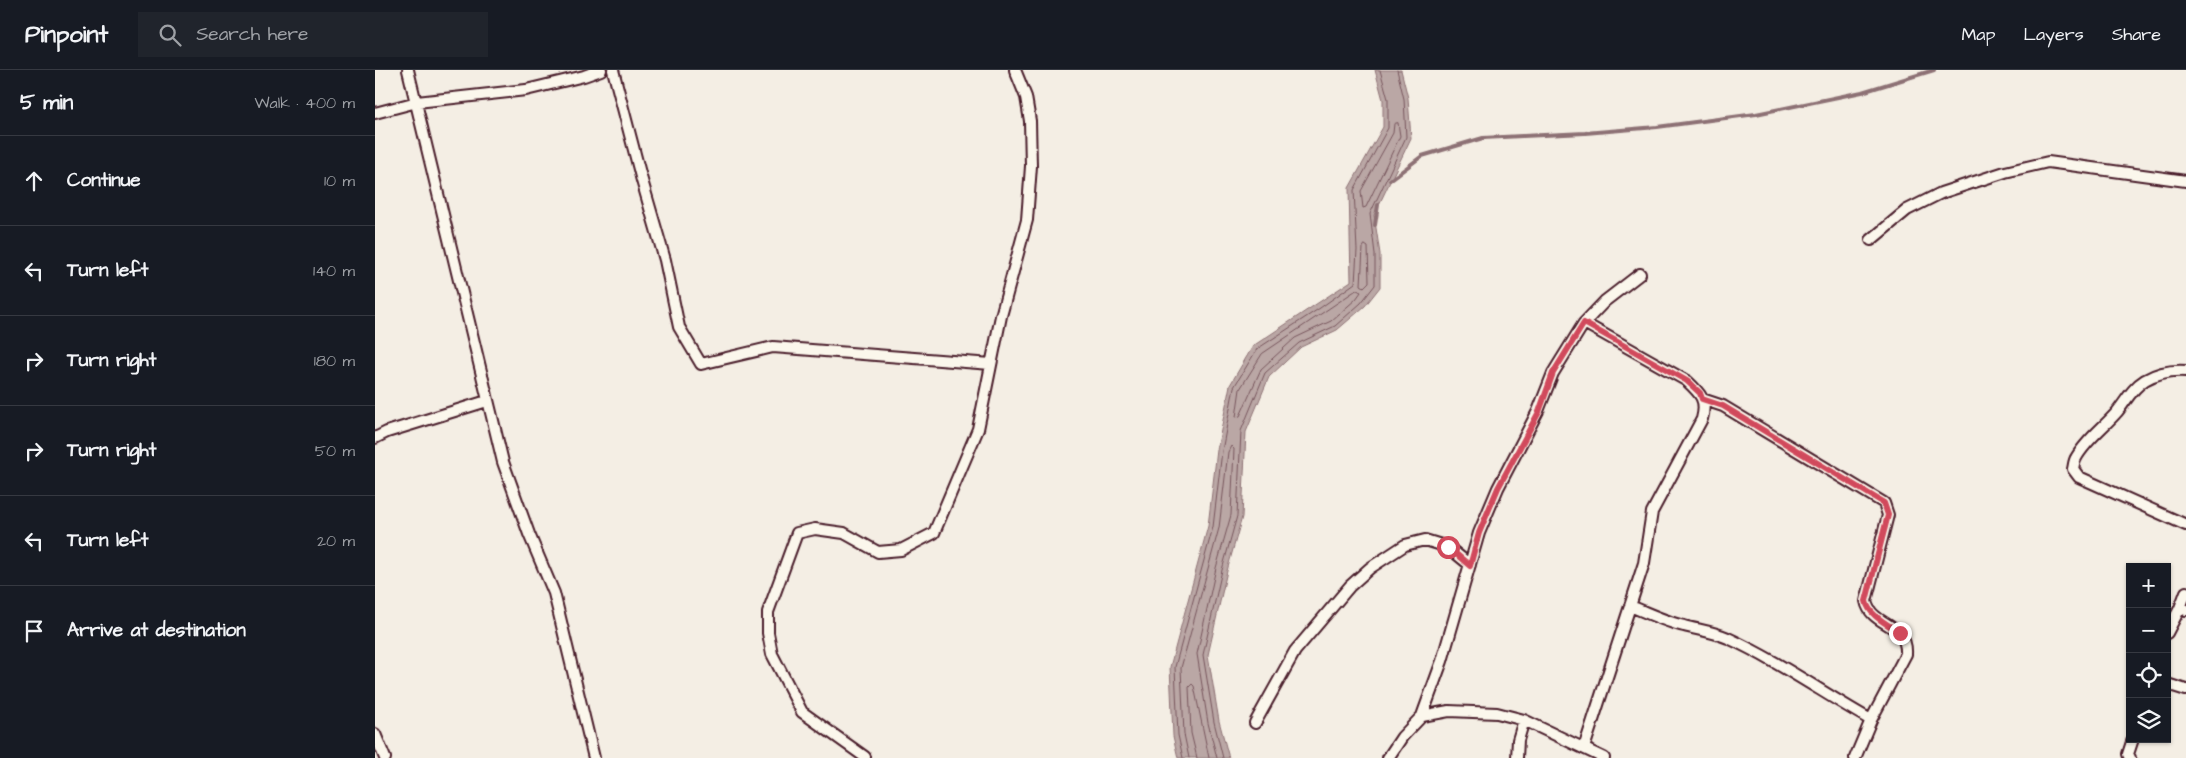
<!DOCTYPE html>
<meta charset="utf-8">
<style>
body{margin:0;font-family:"Architects Daughter",sans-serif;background:#20242c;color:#f1f3f6}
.controls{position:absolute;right:15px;bottom:15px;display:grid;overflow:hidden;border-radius:0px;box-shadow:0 1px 4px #0004}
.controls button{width:45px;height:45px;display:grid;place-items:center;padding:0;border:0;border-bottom:1px solid #363941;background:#171b24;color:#f1f3f6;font:25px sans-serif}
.stop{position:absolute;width:15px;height:15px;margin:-11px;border:4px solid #d1495b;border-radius:50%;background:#fff}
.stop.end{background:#d1495b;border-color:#fff;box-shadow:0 1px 5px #0008}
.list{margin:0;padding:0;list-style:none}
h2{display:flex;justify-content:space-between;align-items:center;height:65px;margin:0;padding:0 20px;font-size:21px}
h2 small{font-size:16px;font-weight:400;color:#9ea1a6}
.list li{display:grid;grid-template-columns:32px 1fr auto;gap:15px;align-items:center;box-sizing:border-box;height:90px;padding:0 20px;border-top:1px solid #363941}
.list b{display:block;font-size:19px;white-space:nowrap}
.list em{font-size:16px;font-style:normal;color:#9ea1a6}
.icon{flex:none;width:28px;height:28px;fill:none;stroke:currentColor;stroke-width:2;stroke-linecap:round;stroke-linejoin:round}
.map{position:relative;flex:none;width:1811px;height:688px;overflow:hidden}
header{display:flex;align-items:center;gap:30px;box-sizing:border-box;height:70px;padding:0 25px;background:#171b24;border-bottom:1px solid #363941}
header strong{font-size:24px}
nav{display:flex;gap:28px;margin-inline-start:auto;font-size:18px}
.search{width:350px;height:45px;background:#20242c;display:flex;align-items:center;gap:12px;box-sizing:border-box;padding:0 18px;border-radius:0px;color:#9ea1a6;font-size:19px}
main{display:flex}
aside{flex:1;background:#171b24}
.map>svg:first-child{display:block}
</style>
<header>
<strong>Pinpoint</strong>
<div class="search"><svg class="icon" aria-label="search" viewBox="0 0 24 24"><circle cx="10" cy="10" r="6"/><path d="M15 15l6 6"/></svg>Search here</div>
<nav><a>Map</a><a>Layers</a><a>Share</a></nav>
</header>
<main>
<aside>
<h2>5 min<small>Walk · 400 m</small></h2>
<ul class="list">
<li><svg class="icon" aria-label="ahead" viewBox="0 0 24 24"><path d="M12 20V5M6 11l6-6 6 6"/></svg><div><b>Continue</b></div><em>10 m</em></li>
<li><svg class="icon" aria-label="left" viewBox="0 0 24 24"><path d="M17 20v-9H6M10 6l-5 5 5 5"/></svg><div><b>Turn left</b></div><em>140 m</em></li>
<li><svg class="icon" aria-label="right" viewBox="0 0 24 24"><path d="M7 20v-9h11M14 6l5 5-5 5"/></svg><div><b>Turn right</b></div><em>180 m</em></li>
<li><svg class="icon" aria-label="right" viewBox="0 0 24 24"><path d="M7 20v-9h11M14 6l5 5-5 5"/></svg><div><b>Turn right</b></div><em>50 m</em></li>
<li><svg class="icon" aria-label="left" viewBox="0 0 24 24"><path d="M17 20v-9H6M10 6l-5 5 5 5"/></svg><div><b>Turn left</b></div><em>20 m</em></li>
<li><svg class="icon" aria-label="arrive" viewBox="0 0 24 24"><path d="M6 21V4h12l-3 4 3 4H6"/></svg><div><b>Arrive at destination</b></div></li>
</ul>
</aside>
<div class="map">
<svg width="1811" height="688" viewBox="0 0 1811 688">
<rect width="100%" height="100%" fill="#f4eee4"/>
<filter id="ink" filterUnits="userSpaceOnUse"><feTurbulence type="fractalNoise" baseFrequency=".02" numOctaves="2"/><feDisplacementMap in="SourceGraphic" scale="10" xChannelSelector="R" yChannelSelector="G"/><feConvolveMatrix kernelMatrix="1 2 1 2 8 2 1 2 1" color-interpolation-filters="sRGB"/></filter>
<g filter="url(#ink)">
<!-- water -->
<path fill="#baa7a5" stroke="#8d7174" d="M 1000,0 L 1026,0 L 1033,28 L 1036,68 L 999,145 L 1005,184 L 1005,217 L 990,236 L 962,260 L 926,277 L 894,307 L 871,362 L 867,447 L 852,501 L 833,585 L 844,651 L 854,688 L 803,688 L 798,666 L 795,597 L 833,456 L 842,380 L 855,315 L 878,276 L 976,211 L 974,118 L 1008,57 L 1008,30 Z"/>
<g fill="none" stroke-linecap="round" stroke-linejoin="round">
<!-- shore -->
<path stroke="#77555c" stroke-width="1" d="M 1023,53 L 1025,66 L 991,137 L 988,138 L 986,121 L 1018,63 L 1019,54 Z
M 990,175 L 993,177 L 994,212 L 989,217 L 986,215 L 988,178 Z
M 982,220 L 986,222 L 981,229 L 956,251 L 920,268 L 886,299 L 865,346 L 861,347 L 865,319 L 887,284 Z
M 808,688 L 803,665 L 800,597 L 838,457 L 847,381 L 859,317 L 882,279 L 945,238 L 980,213 L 982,180 L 979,120 L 1013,58 L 1013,29 L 1005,0
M 814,688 L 809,664 L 806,598 L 844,458 L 853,382 L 856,376 L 859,379 L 856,445 L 841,498 L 822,584 L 833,653 L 842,688
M 822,688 L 816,663 L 814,617 L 817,614 L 819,616 L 834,688
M 848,688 L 839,652 L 828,585 L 847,500 L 862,446 L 866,361 L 890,303 L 924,273 L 960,256 L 986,233 L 1000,215 L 1000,184 L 995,144 L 1031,67 L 1029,29 L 1022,0"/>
<!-- stream -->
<path stroke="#8d7174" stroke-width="4" d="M 1015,110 L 1047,86 L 1108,68 L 1210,63 L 1282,57 L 1381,44 L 1487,22 L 1559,0
M 1000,155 L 1003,135"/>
<defs>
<path id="street" d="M 33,0 L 128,392 L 154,464 L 179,523 L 219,688
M 238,0 L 266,107 L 290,190 L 304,257 L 326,294 L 398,277 L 616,294
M 0,43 L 42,32 L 151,20 L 209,6 L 226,0
M 1496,170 L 1532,140 L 1566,123 L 1630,102 L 1673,92 L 1811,111
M 1811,301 C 1797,300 1782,303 1770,310 C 1757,318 1751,331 1742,342 C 1729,357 1711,370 1701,388 C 1699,391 1699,395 1698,399 L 1704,407 L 1811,455
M 1327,329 L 1348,336 L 1509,433 L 1513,445 L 1491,531 C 1496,557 1533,552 1531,584 L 1496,650 L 1480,688
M 0,368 L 12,362 L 112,331
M 1811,522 L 1805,538 L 1811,540
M 1255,536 C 1273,543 1291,552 1309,556 C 1324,560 1339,562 1353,568 C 1403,591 1448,623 1496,650
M 1792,563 L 1805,538
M 1792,614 L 1811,620
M 1047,646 L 1067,591 L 1104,463 L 1123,418 L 1163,341 L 1178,303 L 1209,253 L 1230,231 L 1265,204
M 880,653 L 920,581 L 975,516 L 995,498 L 1030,475 L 1050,470 L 1073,477 L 1095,495
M 0,664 L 10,688
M 1209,678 L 1269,493 L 1277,442 L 1327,349 C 1332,330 1326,324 1312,311 L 1209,253
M 490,687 L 427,642 L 397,584 L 393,563 L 393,542 L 422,463 L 440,459 L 469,463 L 503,482 L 526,480 L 559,463 L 603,359 L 626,246 L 652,150 L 656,96 L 655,51 L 651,27 L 640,0
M 1013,688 L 1027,667 L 1047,646 L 1074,641 L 1122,643 L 1149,650 L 1229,688
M 1142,688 L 1143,670 L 1149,650
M 1755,688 L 1753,684 L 1758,669"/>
</defs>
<!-- street casing -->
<use href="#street" stroke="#4a1f2b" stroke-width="14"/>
<!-- street -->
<use href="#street" stroke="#fbf7ec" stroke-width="10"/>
</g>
</g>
<g fill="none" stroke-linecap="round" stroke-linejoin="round" filter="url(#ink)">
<!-- route -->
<path stroke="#d1495b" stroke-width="6" d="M 1073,477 L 1095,496 L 1104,463 L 1123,418 L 1164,342 L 1178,303 L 1209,253 L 1312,311 L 1325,323 L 1327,329 L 1348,336 L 1509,433 L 1513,445 L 1491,531 C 1494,546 1513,554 1525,563"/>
</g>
</svg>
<div class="controls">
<button>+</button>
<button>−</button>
<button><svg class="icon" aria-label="locate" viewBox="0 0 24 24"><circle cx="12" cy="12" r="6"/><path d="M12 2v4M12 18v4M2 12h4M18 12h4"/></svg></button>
<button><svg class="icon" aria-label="layers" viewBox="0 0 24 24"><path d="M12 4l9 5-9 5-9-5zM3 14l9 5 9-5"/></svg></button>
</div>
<div class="stop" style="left:1073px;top:477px"></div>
<div class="stop end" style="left:1525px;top:563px"></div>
</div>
</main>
